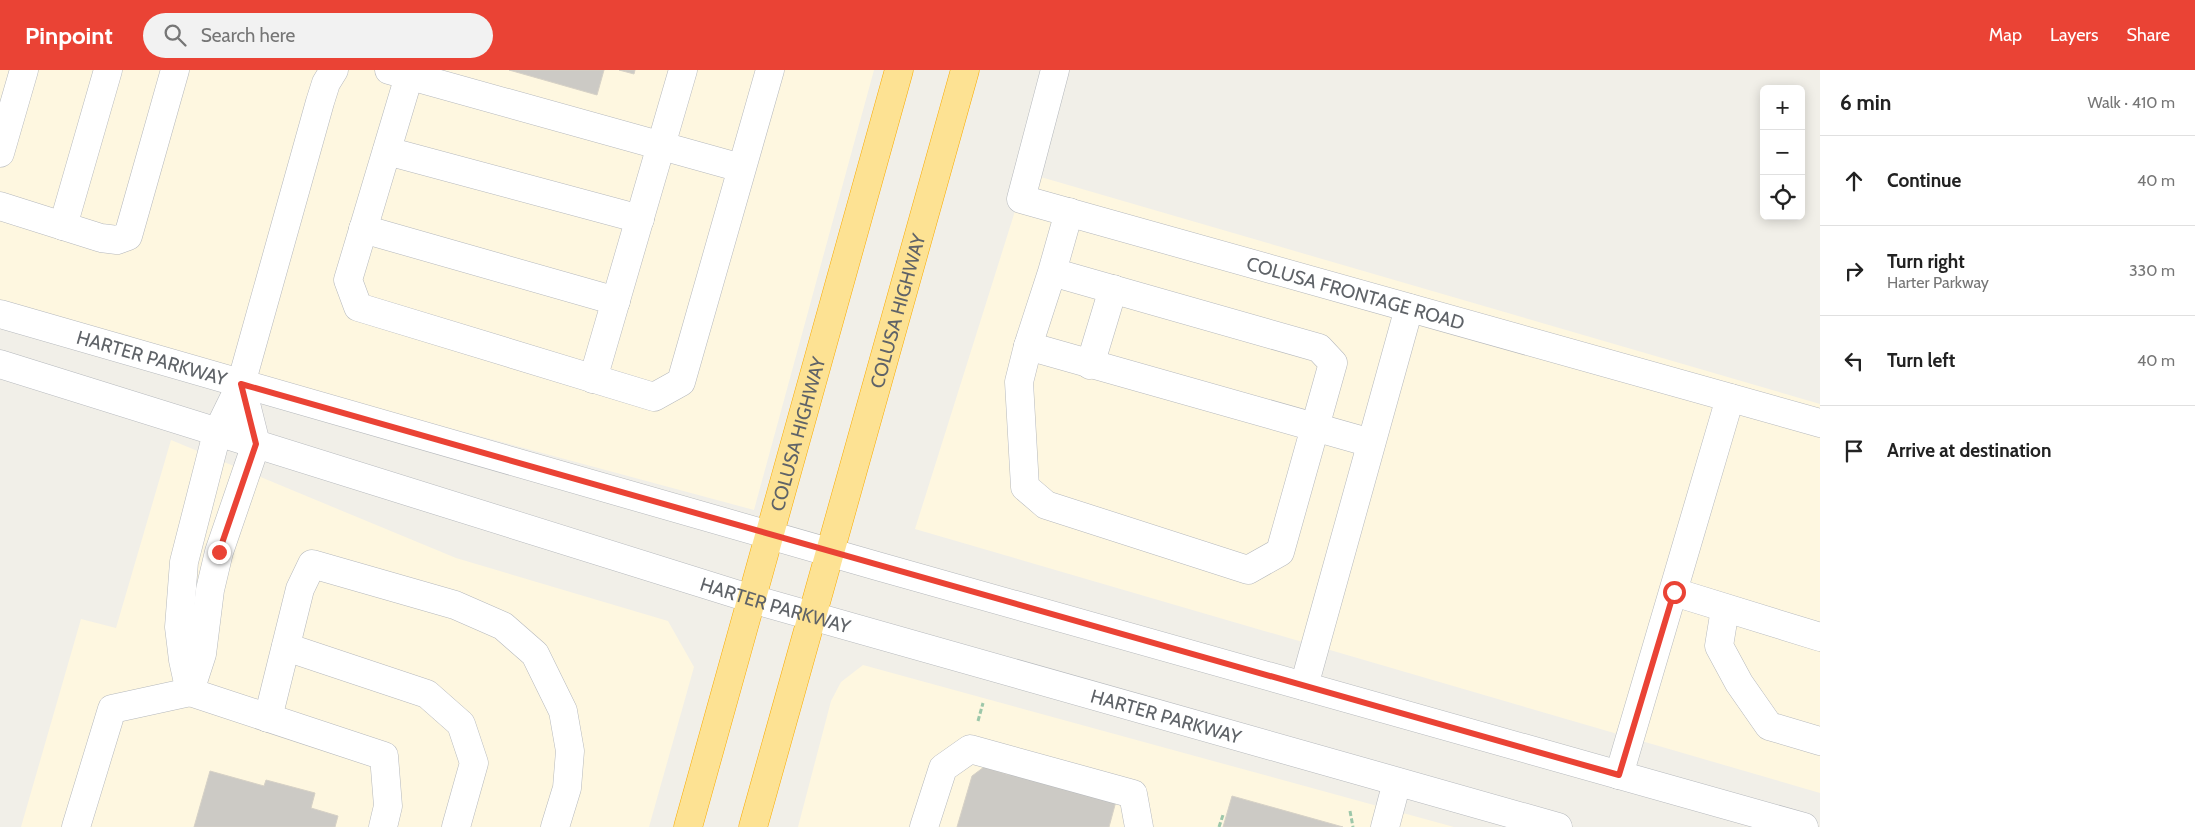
<!DOCTYPE html>
<meta charset="utf-8">
<style>
body{margin:0;font-family:Cabin,sans-serif;background:#f2f2f2;color:#222}
.controls{position:absolute;right:15px;top:15px;display:grid;overflow:hidden;border-radius:8px;box-shadow:0 2px 12px #0003}
.controls button{width:45px;height:45px;display:grid;place-items:center;padding:0;border:0;border-bottom:1px solid #e0e0e0;background:#fff;color:#222;font:25px sans-serif}
.stop{position:absolute;width:15px;height:15px;margin:-11px;border:4px solid #ea4335;border-radius:50%;background:#fff}
.stop.end{background:#ea4335;border-color:#fff;box-shadow:0 1px 5px #0008}
.list{margin:0;padding:0;list-style:none}
h2{display:flex;justify-content:space-between;align-items:center;height:65px;margin:0;padding:0 20px;font-size:21px}
h2 small{font-size:16px;font-weight:400;color:#767676}
.list li{display:grid;grid-template-columns:32px 1fr auto;gap:15px;align-items:center;box-sizing:border-box;height:90px;padding:0 20px;border-top:1px solid #e0e0e0}
.list b{display:block;font-size:19px;white-space:nowrap}
.list p{margin:0;font-size:16px;white-space:nowrap;color:#767676}
.list em{font-size:16px;font-style:normal;color:#767676}
.icon{flex:none;width:28px;height:28px;fill:none;stroke:currentColor;stroke-width:2;stroke-linecap:round;stroke-linejoin:round}
.map{position:relative;flex:none;width:1820px;height:757px;overflow:hidden}
header{display:flex;align-items:center;gap:30px;box-sizing:border-box;height:70px;padding:0 25px;background:#ea4335;color:#fff}
header strong{font-size:24px}
nav{display:flex;gap:28px;margin-inline-start:auto;font-size:18px}
.search{width:350px;height:45px;background:#f2f2f2;display:flex;align-items:center;gap:12px;box-sizing:border-box;padding:0 18px;border-radius:28px;color:#767676;font-size:19px}
main{display:flex}
aside{flex:1;background:#fff}
.map>svg:first-child{display:block}
</style>
<header>
<strong>Pinpoint</strong>
<div class="search"><svg class="icon" aria-label="search" viewBox="0 0 24 24"><circle cx="10" cy="10" r="6"/><path d="M15 15l6 6"/></svg>Search here</div>
<nav><a>Map</a><a>Layers</a><a>Share</a></nav>
</header>
<main>
<div class="map">
<svg width="1820" height="757" viewBox="0 0 1820 757">
<rect width="100%" height="100%" fill="#f1efe8"/>
<!-- commercial -->
<path fill="#fef7e0" d="M 0,0 L 874,0 L 754,440 L 156,279 L 0,230 Z
M 1027,103 L 1820,334 L 1820,723 L 915,459 Z
M 171,370 L 456,488 L 668,551 L 694,597 L 649,757 L 21,757 L 81,549 L 116,558 Z
M 863,595 L 1454,757 L 798,757 L 831,631 L 841,612 Z"/>
<!-- building -->
<path fill="#cccac5" stroke="#d6d1c6" d="M 509,0 L 604,0 L 597,25 Z
M 619,0 L 635,0 L 634,4 Z
M 1012,693 L 1118,724 L 1109,757 L 957,757 L 972,706 L 984,697 L 1009,705 Z
M 210,701 L 264,716 L 266,710 L 315,723 L 311,738 L 338,746 L 335,757 L 194,757 Z
M 1232,726 L 1343,757 L 1223,757 Z"/>
<g fill="none" stroke-linecap="round" stroke-linejoin="round">
<defs>
<g id="minor">
<path d="M 389,0 L 741,98"/>
<path id="s1" d="M 1055,0 L 1021,129 L 1820,353"/>
<path d="M 409,6 L 348,210 L 358,237 L 654,327 L 681,312 L 770,0"/>
<path d="M 387,81 L 640,149"/>
<path d="M 0,83 L 24,0"/>
<path d="M 0,136 L 101,168 L 117,170 L 128,166 L 175,0"/>
<path d="M 63,156 L 108,0"/>
<path d="M 363,159 L 616,231"/>
<path d="M 1052,202 L 1319,278 L 1333,293 L 1280,482 L 1248,500 L 1046,435 L 1025,417 L 1019,312 L 1028,276 L 1052,202 L 1069,142"/>
<path id="s2" d="M 0,244 L 877,496 L 1804,757"/>
<path d="M 1028,276 L 1371,373"/>
<path id="s3" d="M 0,294 L 752,529 L 1558,757"/>
<path d="M 1090,295 L 1113,219"/>
<path d="M 593,309 L 683,0"/>
<path d="M 1674,522 L 1820,567"/>
<path d="M 1725,539 L 1719,576 L 1739,613 L 1769,656 L 1820,671"/>
<path d="M 286,577 L 427,624 L 461,654 L 474,693 L 456,757"/>
<path d="M 1304,616 L 1409,238"/>
<path d="M 190,621 L 202,584 L 210,520 L 219,482 L 256,374 L 241,314"/>
<path d="M 190,622 L 183,590 L 179,557 L 184,492 L 217,363 L 241,314 L 320,32 L 326,13 L 334,0"/>
<path d="M 268,648 L 300,519 L 312,494 L 455,535 L 503,556 L 535,584 L 563,641 L 570,681 L 567,718 L 555,757"/>
<path d="M 1619,705 L 1730,328"/>
<path d="M 76,757 L 112,639 L 190,622 L 384,686 L 388,736 L 383,757"/>
<path d="M 924,757 L 943,698 L 970,679 L 1133,724 L 1139,757"/>
<path d="M 1385,757 L 1397,712"/>
</g>
<g id="highway">
<path id="s4" d="M 688,757 L 899,0"/>
<path id="s5" d="M 753,757 L 965,0"/>
</g>
</defs>
<!-- minor casing -->
<use href="#minor" stroke="#b5b8bc" stroke-width="29"/>
<!-- highway casing -->
<use href="#highway" stroke="#f9ab00" stroke-width="29"/>
<!-- path -->
<path stroke="#9cc7a9" stroke-width="3" stroke-dasharray="5 2.5" stroke-linecap="butt" d="M 978,651 L 983,633
M 1350,741 L 1353,757
M 1219,757 L 1223,745"/>
<!-- minor -->
<use href="#minor" stroke="#fff" stroke-width="28"/>
<!-- highway -->
<use href="#highway" stroke="#fde293" stroke-width="28"/>
</g>
<g fill="none" stroke-linecap="round" stroke-linejoin="round">
<!-- route -->
<path stroke="#ea4335" stroke-width="6" d="M 219,482 L 256,374 L 241,314 L 1619,705 L 1674,522"/>
</g>
<g text-anchor="middle" dominant-baseline="central" stroke-width="5" stroke-linejoin="round" paint-order="stroke">
<!-- street labels -->
<g font-size="19" fill="#5f6368" stroke="#fff">
<text stroke="none"><textPath href="#s1" startOffset="481">COLUSA FRONTAGE ROAD</textPath></text>
<text stroke="none"><textPath href="#s5" startOffset="536">COLUSA HIGHWAY</textPath></text>
<text stroke="none"><textPath href="#s2" startOffset="158">HARTER PARKWAY</textPath></text>
<text stroke="none"><textPath href="#s4" startOffset="408">COLUSA HIGHWAY</textPath></text>
<text stroke="none"><textPath href="#s3" startOffset="812">HARTER PARKWAY</textPath></text>
<text stroke="none"><textPath href="#s3" startOffset="1218">HARTER PARKWAY</textPath></text>
</g>
</g>
</svg>
<div class="controls">
<button>+</button>
<button>−</button>
<button><svg class="icon" aria-label="locate" viewBox="0 0 24 24"><circle cx="12" cy="12" r="6"/><path d="M12 2v4M12 18v4M2 12h4M18 12h4"/></svg></button>
</div>
<div class="stop" style="left:1674px;top:522px"></div>
<div class="stop end" style="left:219px;top:482px"></div>
</div>
<aside>
<h2>6 min<small>Walk · 410 m</small></h2>
<ul class="list">
<li><svg class="icon" aria-label="ahead" viewBox="0 0 24 24"><path d="M12 20V5M6 11l6-6 6 6"/></svg><div><b>Continue</b></div><em>40 m</em></li>
<li><svg class="icon" aria-label="right" viewBox="0 0 24 24"><path d="M7 20v-9h11M14 6l5 5-5 5"/></svg><div><b>Turn right</b><p>Harter Parkway</p></div><em>330 m</em></li>
<li><svg class="icon" aria-label="left" viewBox="0 0 24 24"><path d="M17 20v-9H6M10 6l-5 5 5 5"/></svg><div><b>Turn left</b></div><em>40 m</em></li>
<li><svg class="icon" aria-label="arrive" viewBox="0 0 24 24"><path d="M6 21V4h12l-3 4 3 4H6"/></svg><div><b>Arrive at destination</b></div></li>
</ul>
</aside>
</main>
